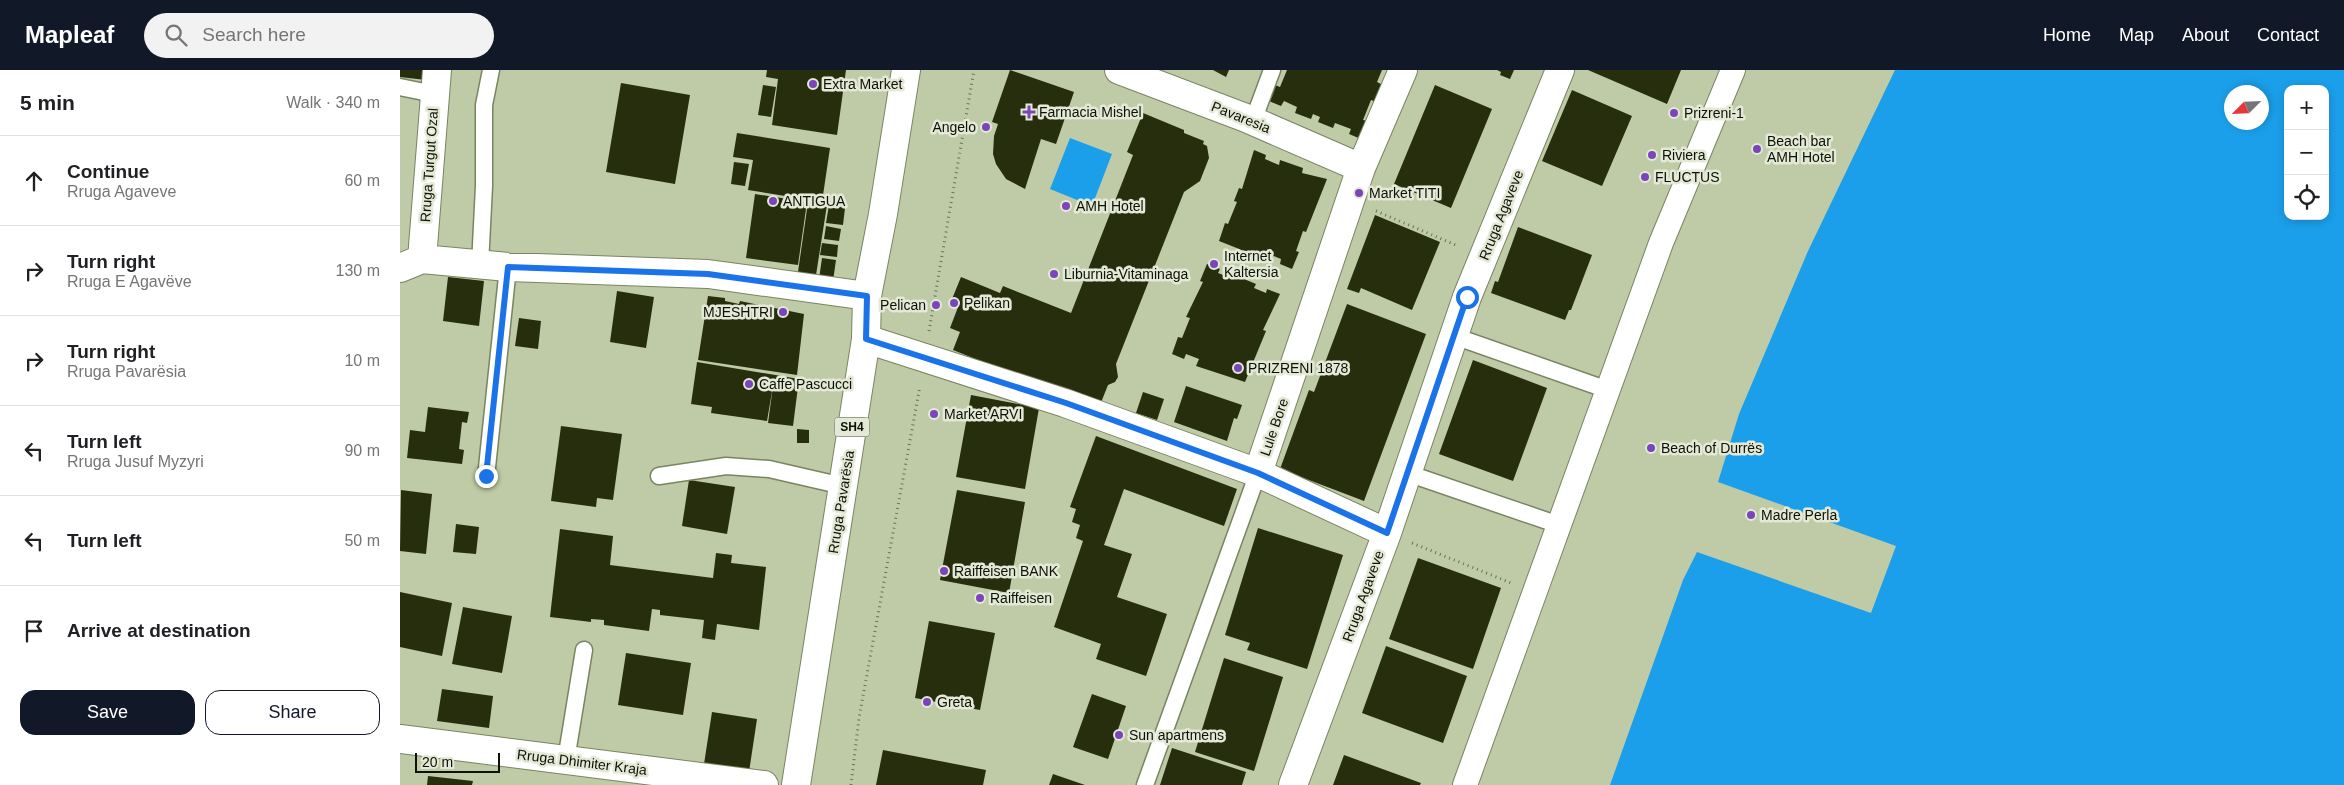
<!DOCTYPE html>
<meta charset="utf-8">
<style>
body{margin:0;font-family:Arial,sans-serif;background:#f2f2f2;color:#202124}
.controls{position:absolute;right:15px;top:15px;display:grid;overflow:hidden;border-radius:10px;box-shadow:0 2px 8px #0003}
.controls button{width:45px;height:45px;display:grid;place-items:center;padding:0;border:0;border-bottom:1px solid #e0e0e0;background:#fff;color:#202124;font:25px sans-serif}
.compass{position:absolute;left:1824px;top:15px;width:45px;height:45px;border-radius:50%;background:#fff;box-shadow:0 2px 8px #0003;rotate:246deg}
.scale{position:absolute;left:15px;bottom:12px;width:85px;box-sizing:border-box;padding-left:5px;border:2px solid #0d1105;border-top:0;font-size:14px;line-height:18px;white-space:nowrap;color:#0d1105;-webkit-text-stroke:4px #e3e9d6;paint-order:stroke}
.stop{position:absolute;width:15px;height:15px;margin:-11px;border:4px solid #1a73e8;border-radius:50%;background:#fff}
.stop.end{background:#1a73e8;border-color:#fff;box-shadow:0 1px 5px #0008}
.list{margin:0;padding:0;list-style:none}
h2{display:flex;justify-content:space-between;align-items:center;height:65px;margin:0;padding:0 20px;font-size:21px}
h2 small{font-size:16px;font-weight:400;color:#757577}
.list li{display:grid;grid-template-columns:32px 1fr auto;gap:15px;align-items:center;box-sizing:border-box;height:90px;padding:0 20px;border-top:1px solid #e0e0e0}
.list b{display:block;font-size:19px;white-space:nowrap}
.list p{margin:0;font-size:16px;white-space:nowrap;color:#757577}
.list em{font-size:16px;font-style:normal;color:#757577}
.actions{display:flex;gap:10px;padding:15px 20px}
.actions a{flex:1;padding:11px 0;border:1px solid #111827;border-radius:15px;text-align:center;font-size:18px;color:#111827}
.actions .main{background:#111827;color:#fff}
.icon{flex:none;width:28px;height:28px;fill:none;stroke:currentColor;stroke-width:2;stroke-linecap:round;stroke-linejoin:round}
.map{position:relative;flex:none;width:1944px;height:715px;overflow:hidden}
header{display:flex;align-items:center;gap:30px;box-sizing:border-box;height:70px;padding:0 25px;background:#111827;color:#fff}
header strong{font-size:24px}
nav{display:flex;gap:28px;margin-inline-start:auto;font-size:18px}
.search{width:350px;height:45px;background:#f2f2f2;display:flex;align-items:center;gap:12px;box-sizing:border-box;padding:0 18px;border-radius:28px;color:#757577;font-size:19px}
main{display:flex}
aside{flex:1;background:#fff}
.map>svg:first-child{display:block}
</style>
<header>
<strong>Mapleaf</strong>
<div class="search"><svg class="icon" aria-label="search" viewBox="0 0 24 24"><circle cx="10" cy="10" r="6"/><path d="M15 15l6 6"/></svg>Search here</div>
<nav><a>Home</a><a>Map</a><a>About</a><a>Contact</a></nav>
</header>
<main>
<aside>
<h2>5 min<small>Walk · 340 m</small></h2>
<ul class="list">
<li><svg class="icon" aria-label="ahead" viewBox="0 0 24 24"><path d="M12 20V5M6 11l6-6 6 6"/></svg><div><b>Continue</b><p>Rruga Agaveve</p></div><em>60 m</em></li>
<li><svg class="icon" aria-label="right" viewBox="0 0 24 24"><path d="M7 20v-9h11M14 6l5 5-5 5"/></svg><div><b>Turn right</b><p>Rruga E Agavëve</p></div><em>130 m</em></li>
<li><svg class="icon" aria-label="right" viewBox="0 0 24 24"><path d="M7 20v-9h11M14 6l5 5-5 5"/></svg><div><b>Turn right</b><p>Rruga Pavarësia</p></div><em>10 m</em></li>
<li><svg class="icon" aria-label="left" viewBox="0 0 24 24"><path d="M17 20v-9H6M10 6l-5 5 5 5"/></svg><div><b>Turn left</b><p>Rruga Jusuf Myzyri</p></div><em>90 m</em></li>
<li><svg class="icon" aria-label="left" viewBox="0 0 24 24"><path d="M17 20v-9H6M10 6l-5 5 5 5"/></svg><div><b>Turn left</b></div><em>50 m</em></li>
<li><svg class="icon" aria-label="arrive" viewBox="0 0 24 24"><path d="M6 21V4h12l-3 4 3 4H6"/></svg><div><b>Arrive at destination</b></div></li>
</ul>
<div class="actions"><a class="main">Save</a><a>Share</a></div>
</aside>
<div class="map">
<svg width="1944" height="715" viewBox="0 0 1944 715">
<rect width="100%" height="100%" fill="#bfcba6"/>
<!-- water -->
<path fill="#1b9fea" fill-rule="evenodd" d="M 1495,0 L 1944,0 L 1944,715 L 1210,715 L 1283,510 L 1297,482 L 1471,543 L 1496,476 L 1318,412 L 1339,344 L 1408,181 ZM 1888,19 L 1925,19 L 1925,146 L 1888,146 ZM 1832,22 L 1862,22 L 1862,52 L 1832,52 Z
M 670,68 L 712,84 L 692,136 L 650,119 Z"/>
<!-- building -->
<path fill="#262e0e" d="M 0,0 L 27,0 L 26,10 L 0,7 Z
M 367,0 L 446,0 L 437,65 L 372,55 L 378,9 L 366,7 Z
M 610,0 L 674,22 L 656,74 L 641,69 L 625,119 L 606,109 L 596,94 L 593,84 L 594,66 L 598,54 L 592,52 Z
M 813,0 L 829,0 L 826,7 Z
M 887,0 L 982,0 L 977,12 L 983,15 L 976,32 L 971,30 L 963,50 L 968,51 L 961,69 L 949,64 L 951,59 L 935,53 L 933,58 L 918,52 L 920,47 L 913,44 L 911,49 L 895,43 L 897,37 L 884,31 L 881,36 L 869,31 L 875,15 L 880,17 Z
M 1097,0 L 1114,0 L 1110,9 L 1100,5 L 1101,2 Z
M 1188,0 L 1281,0 L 1267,34 Z
M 221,13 L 290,25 L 275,114 L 206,102 Z
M 363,15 L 376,17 L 371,47 L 358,45 Z
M 1035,15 L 1092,39 L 1051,138 L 994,114 Z
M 1172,20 L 1232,46 L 1202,116 L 1142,91 Z
M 743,43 L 784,60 L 784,63 L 804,71 L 803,74 L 807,76 L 809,88 L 800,111 L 784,122 L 716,294 L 718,307 L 715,312 L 708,315 L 700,335 L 658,322 L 553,280 L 560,262 L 550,258 L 560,232 L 552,229 L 561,207 L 600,223 L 603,216 L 671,243 L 733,85 L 727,82 Z
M 337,63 L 430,78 L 422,132 L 348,120 L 353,90 L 333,87 Z
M 854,80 L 866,85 L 865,89 L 879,95 L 880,90 L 903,98 L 902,103 L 927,109 L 906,162 L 903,161 L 896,181 L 899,182 L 892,199 L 880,194 L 881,189 L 869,184 L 867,190 L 819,171 L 825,153 L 828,154 L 837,132 L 834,131 L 839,118 L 842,119 Z
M 334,92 L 349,94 L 345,116 L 331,114 Z
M 355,124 L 407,132 L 398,195 L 346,188 Z
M 408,132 L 427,135 L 416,205 L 398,202 Z
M 429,135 L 445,138 L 443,155 L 426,153 Z
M 975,145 L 1040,172 L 1012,240 L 961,218 L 959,223 L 947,219 Z
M 426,156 L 441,159 L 439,171 L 424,169 Z
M 1118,157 L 1192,185 L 1171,240 L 1169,240 L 1165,250 L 1091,223 L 1095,211 L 1098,212 Z
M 422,173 L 438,175 L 437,187 L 420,185 Z
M 422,188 L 436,190 L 433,211 L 419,209 Z
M 807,194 L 820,199 L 818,203 L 831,208 L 832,204 L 856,214 L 854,218 L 866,223 L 867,219 L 880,224 L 863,260 L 866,261 L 845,312 L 796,296 L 799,289 L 786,284 L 784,289 L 772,284 L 778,267 L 782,268 L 790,248 L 786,247 L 803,212 L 800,211 Z
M 48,207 L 84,211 L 79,256 L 43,251 Z
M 217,221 L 254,227 L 246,278 L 210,272 Z
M 308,226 L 325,228 L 325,231 L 339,234 L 340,231 L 404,244 L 397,305 L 298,290 Z
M 947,234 L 1026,264 L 964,431 L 880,399 L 909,320 L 914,322 Z
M 119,248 L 141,251 L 138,279 L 115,276 Z
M 1073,290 L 1147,318 L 1113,411 L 1039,384 Z
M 297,292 L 399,309 L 393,356 L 368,353 L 373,316 L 367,351 L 311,343 L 312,337 L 291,334 Z
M 786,316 L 842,335 L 837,349 L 834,348 L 827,371 L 774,352 Z
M 743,322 L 764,329 L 757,350 L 736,343 Z
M 571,325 L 639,338 L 625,419 L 556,407 Z
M 28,337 L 69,342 L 67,353 L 62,352 L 59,379 L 64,380 L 62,394 L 7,388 L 10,360 L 25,362 Z
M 161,356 L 222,364 L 213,430 L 197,428 L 196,437 L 151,431 Z
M 397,359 L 409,360 L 409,373 L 397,373 Z
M 696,366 L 837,419 L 824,456 L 724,419 L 704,475 L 732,484 L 717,527 L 767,544 L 746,606 L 696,589 L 701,574 L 654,557 L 683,471 L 676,468 L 680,455 L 672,452 L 676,439 L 670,437 Z
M 289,410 L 335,417 L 327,464 L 282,456 Z
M 1,420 L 32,424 L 26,484 L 0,481 Z
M 557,420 L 625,432 L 609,523 L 540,510 Z
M 56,454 L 79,457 L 76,484 L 53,482 Z
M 858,458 L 943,485 L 907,599 L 847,580 L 850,573 L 825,565 Z
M 160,459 L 213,466 L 210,495 L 313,508 L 316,483 L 332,485 L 331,493 L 366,497 L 359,560 L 317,554 L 315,570 L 302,568 L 304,550 L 260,545 L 260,540 L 252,539 L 249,561 L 204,555 L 204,550 L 191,549 L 191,552 L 150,547 Z
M 1018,488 L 1101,518 L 1073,599 L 989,569 Z
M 0,522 L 52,533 L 42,586 L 0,577 Z
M 63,537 L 112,546 L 102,603 L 52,594 Z
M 529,551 L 595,563 L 580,640 L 515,628 Z
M 986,576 L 1067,606 L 1043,673 L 962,643 Z
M 226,583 L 291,593 L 283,645 L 218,635 Z
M 824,588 L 883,607 L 854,701 L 795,682 Z
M 42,619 L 93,626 L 89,658 L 37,651 Z
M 692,624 L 726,636 L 708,689 L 673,677 Z
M 312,642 L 357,649 L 349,702 L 304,694 Z
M 772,678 L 846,702 L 842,715 L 760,715 Z
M 483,680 L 586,700 L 583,715 L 476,715 Z
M 944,685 L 1021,713 L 1020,715 L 933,715 Z
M 653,704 L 685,715 L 649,715 Z
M 28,706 L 73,711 L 72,715 L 27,715 Z"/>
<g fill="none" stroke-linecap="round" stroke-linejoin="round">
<defs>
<path id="service" d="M 0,17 L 34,24
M 853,51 L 872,0
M 80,195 L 84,116 L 84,35 L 91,0
M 1054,266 L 1208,320
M 1007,403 L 1159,455
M 259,406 L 326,396 L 369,399 L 443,416
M 86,407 L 108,197
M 166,690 L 184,580
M 745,715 L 858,403"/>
<path id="pedestrian" d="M 1065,715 L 1261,173 L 1333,0"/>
<path id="minor" d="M 719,0 L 846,48 L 961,98
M 22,189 L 37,0
M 0,198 L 22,189 L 108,197 L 308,204 L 467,226
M 466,269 L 665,333 L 858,403 L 987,463
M 858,403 L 961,98 L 1003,0
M 893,715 L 987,463 L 1067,227 L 1160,0"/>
<path id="tertiary" d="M 0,669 L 364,715"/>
<path id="primary" d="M 396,715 L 466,269 L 467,226 L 483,144 L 506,0"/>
</defs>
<!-- service casing -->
<use href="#service" stroke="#798461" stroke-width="19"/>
<!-- pedestrian casing -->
<use href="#pedestrian" stroke="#798461" stroke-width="26"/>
<!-- minor casing -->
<use href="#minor" stroke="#798461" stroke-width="30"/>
<!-- tertiary casing -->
<use href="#tertiary" stroke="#798461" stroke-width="30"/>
<!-- primary casing -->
<use href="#primary" stroke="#798461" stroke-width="30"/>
<!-- path -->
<path stroke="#6a7259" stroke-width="3" stroke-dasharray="1 4" stroke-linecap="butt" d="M 976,141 L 1058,176
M 529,261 L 574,0
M 1012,473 L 1111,513
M 451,715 L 459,648 L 520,316"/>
<!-- service -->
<use href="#service" stroke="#fff" stroke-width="16"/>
<!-- pedestrian -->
<use href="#pedestrian" stroke="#fff" stroke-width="24"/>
<!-- minor -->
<use href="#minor" stroke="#fff" stroke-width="28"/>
<!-- tertiary -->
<use href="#tertiary" stroke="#fff" stroke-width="28"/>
<!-- primary -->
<use href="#primary" stroke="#fff" stroke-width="28"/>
</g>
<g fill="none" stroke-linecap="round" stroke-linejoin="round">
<!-- route -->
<path stroke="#1a73e8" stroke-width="6" d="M 86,406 L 108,197 L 308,204 L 467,226 L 466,269 L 666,333 L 858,403 L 987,463 L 1067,227"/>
</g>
<!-- markers -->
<g fill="#7b44bb" stroke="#e3e9d6" stroke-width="2">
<circle cx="413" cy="14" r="5"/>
<path d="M626.5 34.5h5v5h5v5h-5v5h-5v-5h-5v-5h5z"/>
<circle cx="1274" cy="43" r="5"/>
<circle cx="586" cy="57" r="5"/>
<circle cx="1357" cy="79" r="5"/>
<circle cx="1252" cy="85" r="5"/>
<circle cx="1245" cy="107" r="5"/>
<circle cx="959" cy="123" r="5"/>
<circle cx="373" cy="131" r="5"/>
<circle cx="666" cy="136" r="5"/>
<circle cx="814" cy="194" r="5"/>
<circle cx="654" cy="204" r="5"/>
<circle cx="554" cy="233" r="5"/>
<circle cx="536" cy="235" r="5"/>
<circle cx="383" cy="242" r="5"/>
<circle cx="838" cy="298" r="5"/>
<circle cx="349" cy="314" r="5"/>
<circle cx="534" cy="344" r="5"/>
<circle cx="1251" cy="378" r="5"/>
<circle cx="1351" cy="445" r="5"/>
<circle cx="544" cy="501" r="5"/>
<circle cx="580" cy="528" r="5"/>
<circle cx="527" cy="632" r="5"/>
<circle cx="719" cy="665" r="5"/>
</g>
<g text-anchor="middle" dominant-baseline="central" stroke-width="5" stroke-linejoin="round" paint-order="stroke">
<!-- shield labels -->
<rect fill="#e3e9d6" stroke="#4d5244" stroke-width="1" x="434.5" y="347.5" width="35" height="19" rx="4"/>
<g font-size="12" font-weight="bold" fill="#0d1105">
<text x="452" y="357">SH4</text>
</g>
<!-- poi labels -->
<g font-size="14" fill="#0d1105" stroke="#e3e9d6" text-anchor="start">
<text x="423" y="14">Extra Market</text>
<text x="639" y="42">Farmacia Mishel</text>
<text x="1284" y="43">Prizreni-1</text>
<text x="576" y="57" text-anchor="end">Angelo</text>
<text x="1367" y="71">Beach bar<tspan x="1367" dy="16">AMH Hotel</tspan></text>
<text x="1262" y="85">Riviera</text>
<text x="1255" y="107">FLUCTUS</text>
<text x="969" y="123">Market TITI</text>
<text x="383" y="131">ANTIGUA</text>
<text x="676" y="136">AMH Hotel</text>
<text x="824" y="186">Internet<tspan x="824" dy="16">Kaltersia</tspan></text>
<text x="664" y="204">Liburnia-Vitaminaga</text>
<text x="564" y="233">Pelikan</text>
<text x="526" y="235" text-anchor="end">Pelican</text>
<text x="373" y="242" text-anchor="end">MJESHTRI</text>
<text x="848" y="298">PRIZRENI 1878</text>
<text x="359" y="314">Caffe Pascucci</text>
<text x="544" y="344">Market ARVI</text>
<text x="1261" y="378">Beach of Durrës</text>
<text x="1361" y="445">Madre Perla</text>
<text x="554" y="501">Raiffeisen BANK</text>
<text x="590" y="528">Raiffeisen</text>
<text x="537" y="632">Greta</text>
<text x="729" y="665">Sun apartmens</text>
</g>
<!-- street labels -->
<g font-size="14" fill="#0d1105" stroke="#e3e9d6">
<text transform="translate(841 47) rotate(22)">Pavaresia</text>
<text transform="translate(29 95) rotate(-86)">Rruga Turgut Ozal</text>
<text transform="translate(1101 145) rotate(-68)">Rruga Agaveve</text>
<text transform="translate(874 357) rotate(-71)">Lule Bore</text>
<text transform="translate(441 432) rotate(-81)">Rruga Pavarësia</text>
<text transform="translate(963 526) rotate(-70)">Rruga Agaveve</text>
<text transform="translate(182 692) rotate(7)">Rruga Dhimiter Kraja</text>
</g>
</g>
</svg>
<div class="controls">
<button>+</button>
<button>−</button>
<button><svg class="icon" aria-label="locate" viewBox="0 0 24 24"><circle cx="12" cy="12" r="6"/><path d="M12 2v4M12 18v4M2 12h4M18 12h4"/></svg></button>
</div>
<svg class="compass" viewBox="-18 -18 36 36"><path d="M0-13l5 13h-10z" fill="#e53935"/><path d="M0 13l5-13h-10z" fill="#757577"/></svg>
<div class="scale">20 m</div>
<div class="stop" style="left:1067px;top:227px"></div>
<div class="stop end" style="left:86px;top:406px"></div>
</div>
</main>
